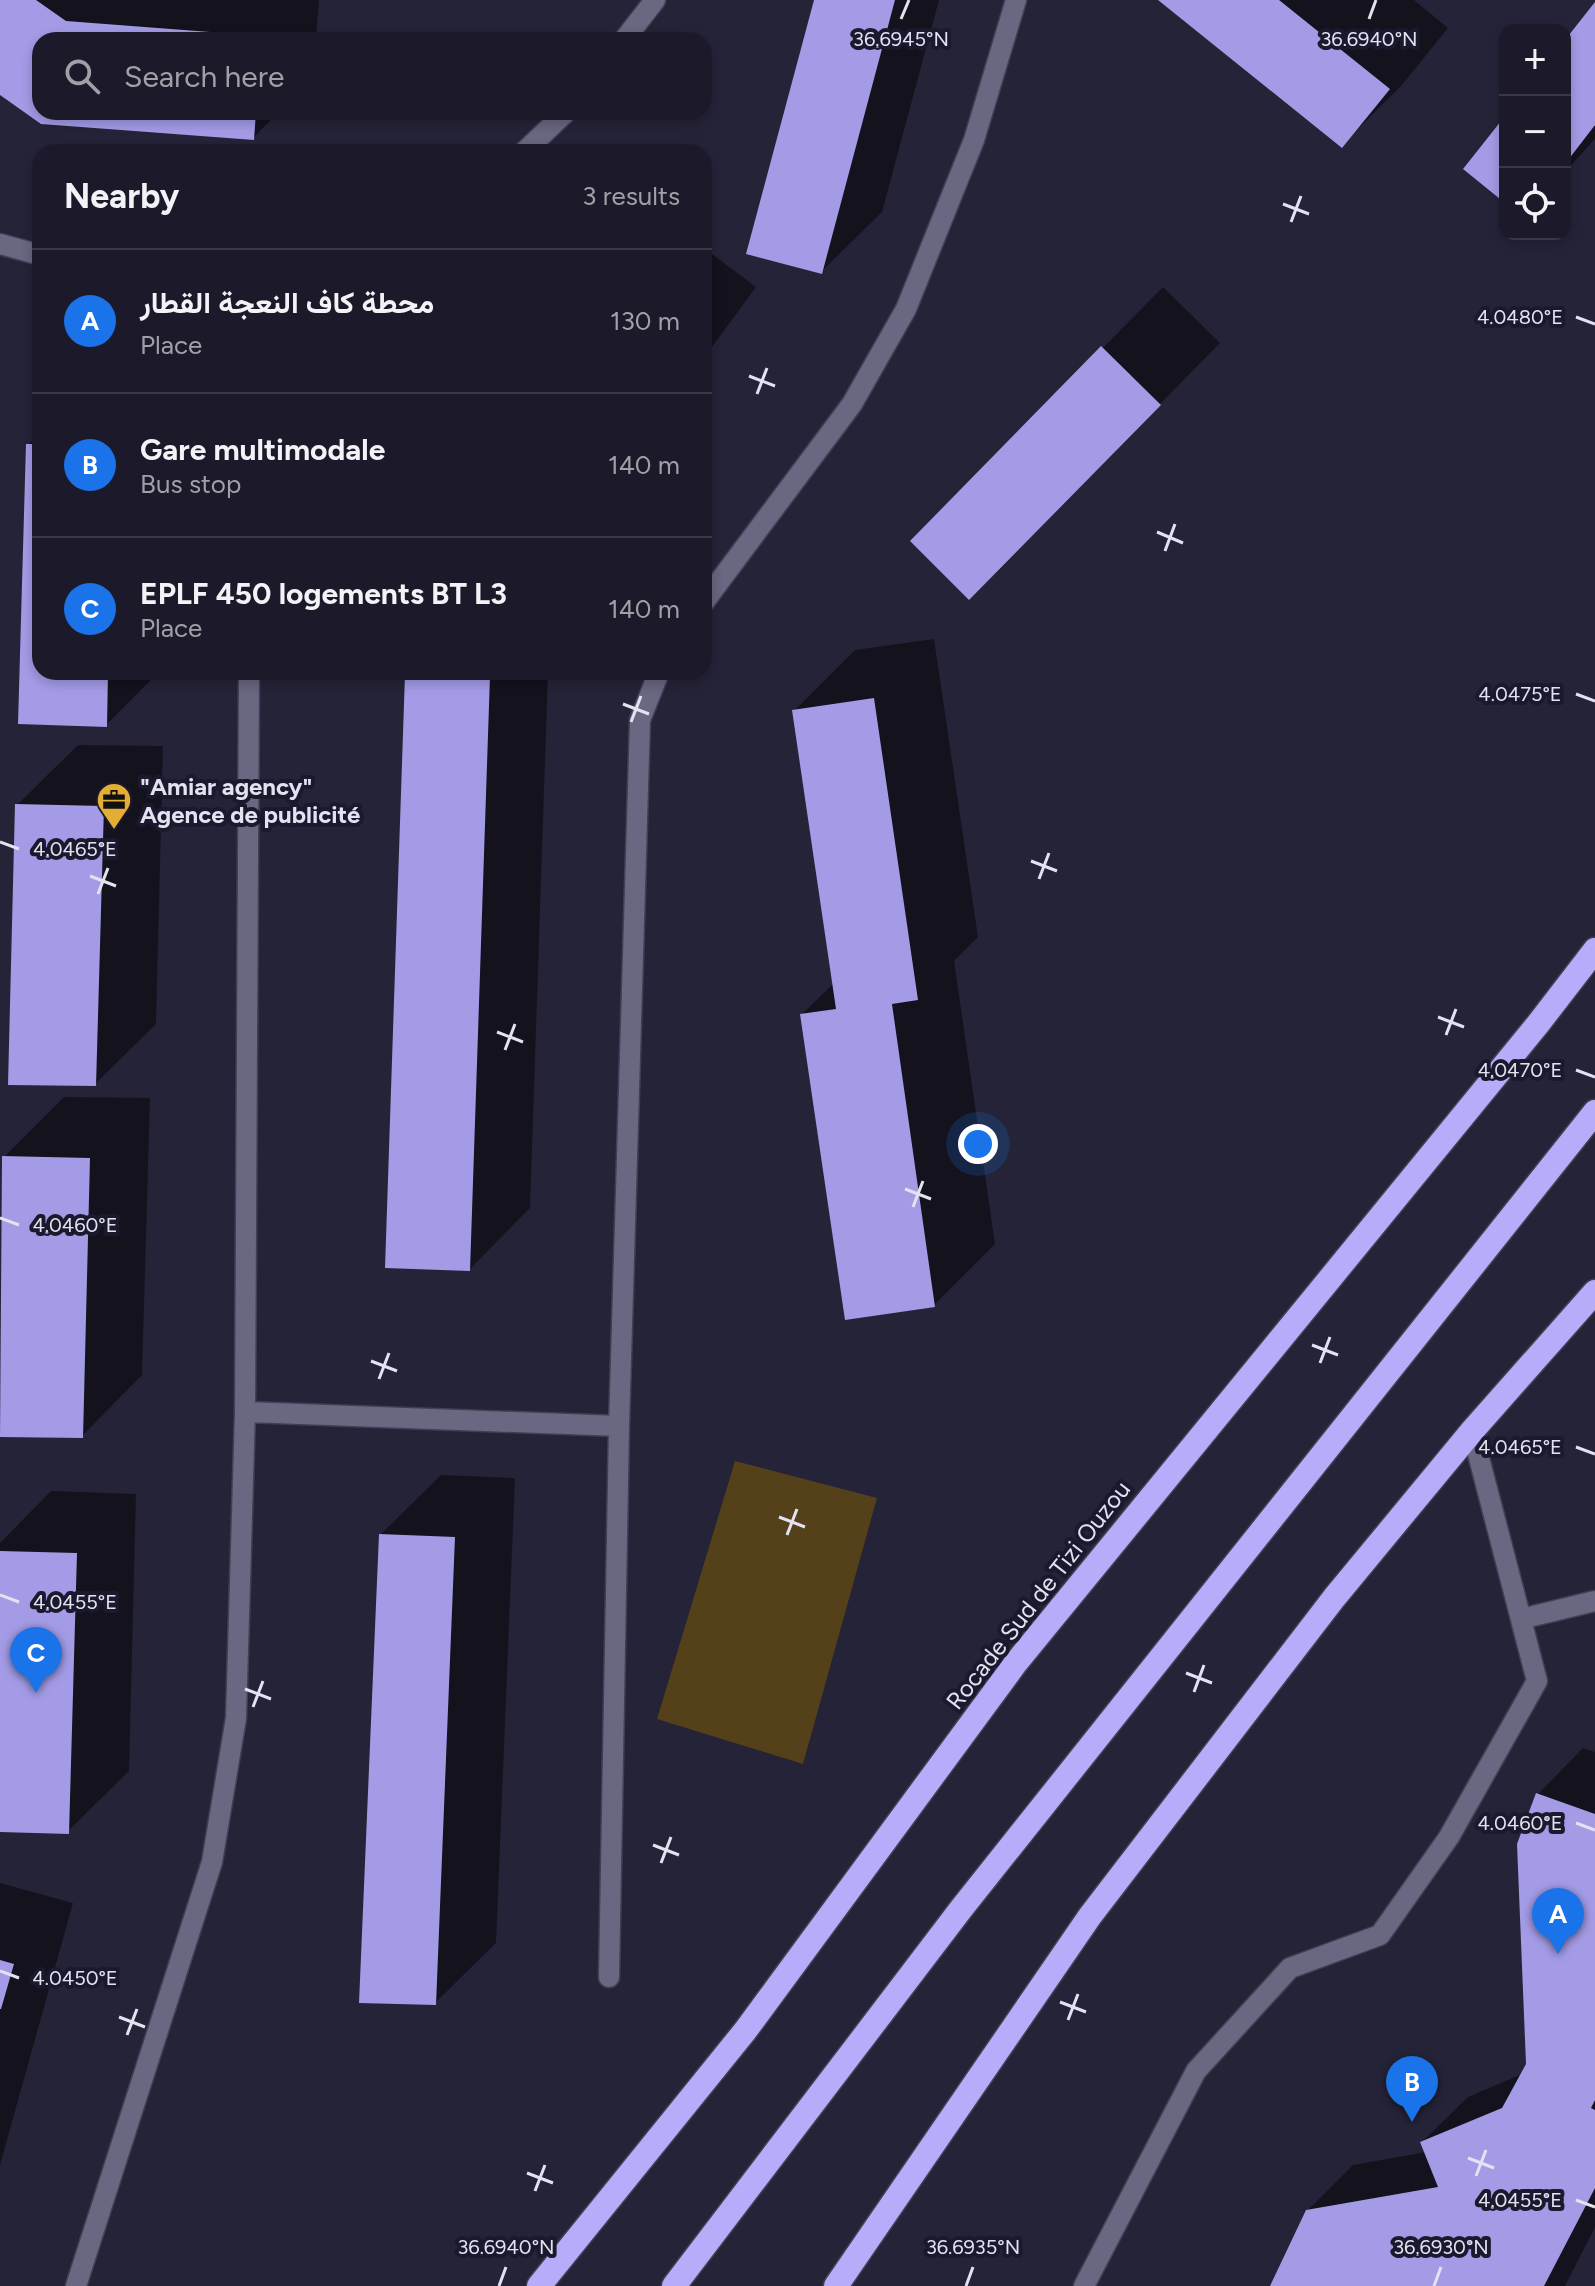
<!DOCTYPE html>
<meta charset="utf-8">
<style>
body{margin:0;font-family:Figtree,Vazirmatn,sans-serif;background:#292736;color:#f1f3f6}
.controls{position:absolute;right:24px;top:24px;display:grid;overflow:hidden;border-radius:16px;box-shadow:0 4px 12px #0003}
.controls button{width:72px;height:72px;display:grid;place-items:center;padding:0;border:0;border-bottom:2px solid #3a3847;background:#1c1a2a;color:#f1f3f6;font:40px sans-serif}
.you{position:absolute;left:978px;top:1144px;width:28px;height:28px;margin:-20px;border:6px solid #fff;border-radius:50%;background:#1a73e8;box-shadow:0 0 0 12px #1a73e833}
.badge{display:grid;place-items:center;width:52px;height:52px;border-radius:50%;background:#1a73e8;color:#fff;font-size:26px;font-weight:700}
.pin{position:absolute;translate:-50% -66px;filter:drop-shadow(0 2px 4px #0008)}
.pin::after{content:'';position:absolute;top:42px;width:28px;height:24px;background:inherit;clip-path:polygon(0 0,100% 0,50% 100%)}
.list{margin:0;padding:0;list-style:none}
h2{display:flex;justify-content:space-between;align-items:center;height:104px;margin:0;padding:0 32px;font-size:34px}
h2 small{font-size:26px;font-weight:400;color:#a0a1a8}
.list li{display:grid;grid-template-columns:52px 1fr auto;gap:24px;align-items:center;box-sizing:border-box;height:144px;padding:0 32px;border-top:2px solid #3a3847}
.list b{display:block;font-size:30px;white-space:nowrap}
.list p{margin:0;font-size:26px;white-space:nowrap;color:#a0a1a8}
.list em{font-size:26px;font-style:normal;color:#a0a1a8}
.icon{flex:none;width:44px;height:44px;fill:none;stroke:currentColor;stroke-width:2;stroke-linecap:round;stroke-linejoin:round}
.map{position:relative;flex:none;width:1595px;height:2286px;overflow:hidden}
.search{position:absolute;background:#1c1a2a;box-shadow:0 4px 12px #0003;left:32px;top:32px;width:680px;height:88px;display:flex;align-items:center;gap:20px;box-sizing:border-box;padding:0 28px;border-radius:24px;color:#a0a1a8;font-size:30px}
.panel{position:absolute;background:#1c1a2a;box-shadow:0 4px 12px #0003;left:32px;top:144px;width:680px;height:536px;border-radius:24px}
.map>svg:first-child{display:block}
</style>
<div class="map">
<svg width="1595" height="2286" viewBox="0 0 1595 2286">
<rect width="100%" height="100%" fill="#252338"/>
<!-- green -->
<path fill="#544019" d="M 735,1461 L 877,1498 L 803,1764 L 657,1719 Z"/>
<!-- shadow -->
<path fill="#0007" d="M 0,0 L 319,0 L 316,40 L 40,40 L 40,112 L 279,112 L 253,138 L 42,122 L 0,92 Z
M 816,0 L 939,0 L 882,212 L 821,272 Z
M 1162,0 L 1414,0 L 1448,28 L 1402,85 L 1342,145 Z
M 1595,5 L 1595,139 L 1565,172 L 1565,43 Z
M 704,248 L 756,287 L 704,358 Z
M 1163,287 L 1220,343 L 1029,537 L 912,541 Z
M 40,432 L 40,672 L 159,672 L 106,725 L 20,722 L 28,445 Z
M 934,639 L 978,937 L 954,961 L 995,1244 L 934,1305 L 802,1014 L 834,983 L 794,711 L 855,650 Z
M 410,672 L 548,672 L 530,1208 L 470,1269 L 407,675 Z
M 78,745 L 163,746 L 156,1024 L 95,1084 L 17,805 Z
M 64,1097 L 150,1098 L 142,1375 L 82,1436 L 0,1435 L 4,1157 Z
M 441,1475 L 515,1478 L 496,1943 L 435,2003 L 380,1535 Z
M 51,1491 L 136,1494 L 129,1771 L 68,1831 L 0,1830 L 0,1543 Z
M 1583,1748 L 1595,1752 L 1595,2227 L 1565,2286 L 1272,2286 L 1307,2211 L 1353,2165 L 1426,2152 L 1422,2142 L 1468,2097 L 1522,2074 L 1528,2064 L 1538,1794 Z
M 0,1883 L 73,1903 L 0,2165 Z"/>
<!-- building -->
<path fill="#a39be6" d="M 0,0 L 36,0 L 66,21 L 262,36 L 261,40 L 40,40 L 40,112 L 256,112 L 254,140 L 41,124 L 0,95 Z
M 814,0 L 895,0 L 822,274 L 746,254 Z
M 1158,0 L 1279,0 L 1390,89 L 1342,148 Z
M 1595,2 L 1595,125 L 1565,164 L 1565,40 Z
M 1505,116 L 1505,203 L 1463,169 Z
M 1101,346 L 1161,405 L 969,600 L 910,541 Z
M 26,444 L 40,444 L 40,672 L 108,672 L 107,727 L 18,724 Z
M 405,674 L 490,676 L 470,1271 L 385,1268 Z
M 874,698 L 918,1000 L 892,1004 L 935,1307 L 845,1320 L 800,1014 L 836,1009 L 792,710 Z
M 15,804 L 104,806 L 96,1086 L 8,1085 Z
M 2,1156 L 90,1158 L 83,1438 L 0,1437 Z
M 379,1534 L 455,1537 L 436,2005 L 359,2003 Z
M 0,1551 L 77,1553 L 69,1834 L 0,1832 Z
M 1536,1793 L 1595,1814 L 1595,2100 L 1591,2108 L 1595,2110 L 1595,2188 L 1544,2286 L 1270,2286 L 1306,2210 L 1438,2187 L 1420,2142 L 1502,2108 L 1526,2064 L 1517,1844 Z
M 0,1960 L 14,1964 L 1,2009 L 0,2009 Z"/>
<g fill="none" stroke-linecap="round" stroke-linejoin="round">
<defs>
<path id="minor" d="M 624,40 L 655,0
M 524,152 L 566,112
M 0,244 L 40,255
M 704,602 L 852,404 L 906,309 L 974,140 L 1016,0
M 245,1412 L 619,1426
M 1521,1619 L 1595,1601
M 609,1977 L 619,1426 L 640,720 L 659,672
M 76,2286 L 212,1862 L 236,1718 L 245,1412 L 249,672
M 1084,2286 L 1196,2071 L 1290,1968 L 1380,1935 L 1449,1837 L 1537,1681 L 1472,1431"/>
<path id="highway" d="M 539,2286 L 745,2031 L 1015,1664 L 1538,1024 L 1595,950
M 674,2286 L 961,1909 L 1595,1112
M 836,2286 L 1090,1916 L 1334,1598 L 1472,1431 L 1595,1292"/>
</defs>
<!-- minor casing -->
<use href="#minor" stroke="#413f51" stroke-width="23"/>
<!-- highway casing -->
<use href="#highway" stroke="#413f51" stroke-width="27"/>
<!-- minor -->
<use href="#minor" stroke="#696781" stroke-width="20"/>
<!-- highway -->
<use href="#highway" stroke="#b5adfa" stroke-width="24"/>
</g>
<!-- ticks -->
<path fill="none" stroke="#e3e2f1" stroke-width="3" d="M 901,19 L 909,0M 1369,19 L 1376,0M 1283,204 L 1309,214M 1291,222 L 1301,196M 1576,317 L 1595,324M 749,376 L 775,386M 757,394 L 767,368M 1157,532 L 1183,543M 1165,551 L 1175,524M 1576,694 L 1595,701M 623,704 L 649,714M 631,722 L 641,696M 0,842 L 19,849M 1031,861 L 1057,871M 90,876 L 116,886M 1039,879 L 1049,853M 98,894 L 108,868M 1438,1017 L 1464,1027M 497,1032 L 523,1042M 1446,1035 L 1456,1009M 505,1050 L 515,1024M 1576,1070 L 1595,1077M 905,1189 L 931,1199M 913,1207 L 923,1181M 0,1218 L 19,1225M 1312,1345 L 1338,1355M 371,1361 L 397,1371M 1320,1363 L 1330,1337M 379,1379 L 389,1353M 1576,1447 L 1595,1454M 779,1517 L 805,1527M 787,1535 L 797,1509M 0,1595 L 19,1602M 1186,1673 L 1212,1683M 245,1689 L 271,1699M 1194,1692 L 1204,1665M 253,1707 L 263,1681M 1576,1823 L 1595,1830M 653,1845 L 679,1855M 661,1863 L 671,1837M 0,1971 L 19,1978M 1060,2002 L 1086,2012M 119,2017 L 145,2027M 1068,2020 L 1078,1994M 127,2035 L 137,2009M 1468,2158 L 1494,2168M 527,2173 L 553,2183M 1476,2176 L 1486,2150M 535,2191 L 545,2165M 1576,2200 L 1595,2207M 499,2286 L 506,2267M 966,2286 L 973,2267M 1434,2286 L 1441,2267"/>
<!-- icons -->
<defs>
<symbol id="office-pin" viewBox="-11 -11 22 30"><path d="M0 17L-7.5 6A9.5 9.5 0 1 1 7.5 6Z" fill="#e4ad35" stroke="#1b192e"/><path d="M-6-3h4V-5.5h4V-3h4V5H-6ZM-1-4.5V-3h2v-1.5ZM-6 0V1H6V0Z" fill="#111"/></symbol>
</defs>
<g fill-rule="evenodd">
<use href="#office-pin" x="94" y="780" width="40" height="54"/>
</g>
<g text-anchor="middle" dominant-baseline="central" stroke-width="8" stroke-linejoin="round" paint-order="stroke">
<!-- poi labels -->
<g font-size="24" font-weight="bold" fill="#e3e2f1" stroke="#1b192e" text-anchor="start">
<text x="140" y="786">"Amiar agency"<tspan x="140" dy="28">Agence de publicité</tspan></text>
</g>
<!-- street labels -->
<g font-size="24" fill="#e3e2f1" stroke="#1b192e">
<text transform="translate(1038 1595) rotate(-52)">Rocade Sud de Tizi Ouzou</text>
</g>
</g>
<g font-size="20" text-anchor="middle" fill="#e3e2f1" stroke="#1b192e" stroke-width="8" stroke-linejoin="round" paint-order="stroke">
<text x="901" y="46">36.6945°N</text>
<text x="1369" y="46">36.6940°N</text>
<text x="1520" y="324">4.0480°E</text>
<text x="1520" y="701">4.0475°E</text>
<text x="75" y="856">4.0465°E</text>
<text x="1520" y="1077">4.0470°E</text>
<text x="75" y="1232">4.0460°E</text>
<text x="1520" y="1454">4.0465°E</text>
<text x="75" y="1609">4.0455°E</text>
<text x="1520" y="1830">4.0460°E</text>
<text x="75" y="1985">4.0450°E</text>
<text x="1520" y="2207">4.0455°E</text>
<text x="506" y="2254">36.6940°N</text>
<text x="973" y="2254">36.6935°N</text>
<text x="1441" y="2254">36.6930°N</text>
</g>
</svg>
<div class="controls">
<button>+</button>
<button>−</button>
<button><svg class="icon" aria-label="locate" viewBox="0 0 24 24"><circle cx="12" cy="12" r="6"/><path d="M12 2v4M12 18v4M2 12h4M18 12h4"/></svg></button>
</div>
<div class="you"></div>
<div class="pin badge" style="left:1558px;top:1954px">A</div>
<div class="pin badge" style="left:1412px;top:2122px">B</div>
<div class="pin badge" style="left:36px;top:1693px">C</div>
<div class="search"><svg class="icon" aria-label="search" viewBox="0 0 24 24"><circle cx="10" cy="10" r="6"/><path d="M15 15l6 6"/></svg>Search here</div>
<section class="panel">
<h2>Nearby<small>3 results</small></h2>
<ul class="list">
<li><span class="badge">A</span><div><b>محطة كاف النعجة القطار</b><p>Place</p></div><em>130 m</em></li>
<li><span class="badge">B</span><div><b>Gare multimodale</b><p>Bus stop</p></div><em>140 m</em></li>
<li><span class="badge">C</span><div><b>EPLF 450 logements BT L3</b><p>Place</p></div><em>140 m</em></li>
</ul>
</section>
</div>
